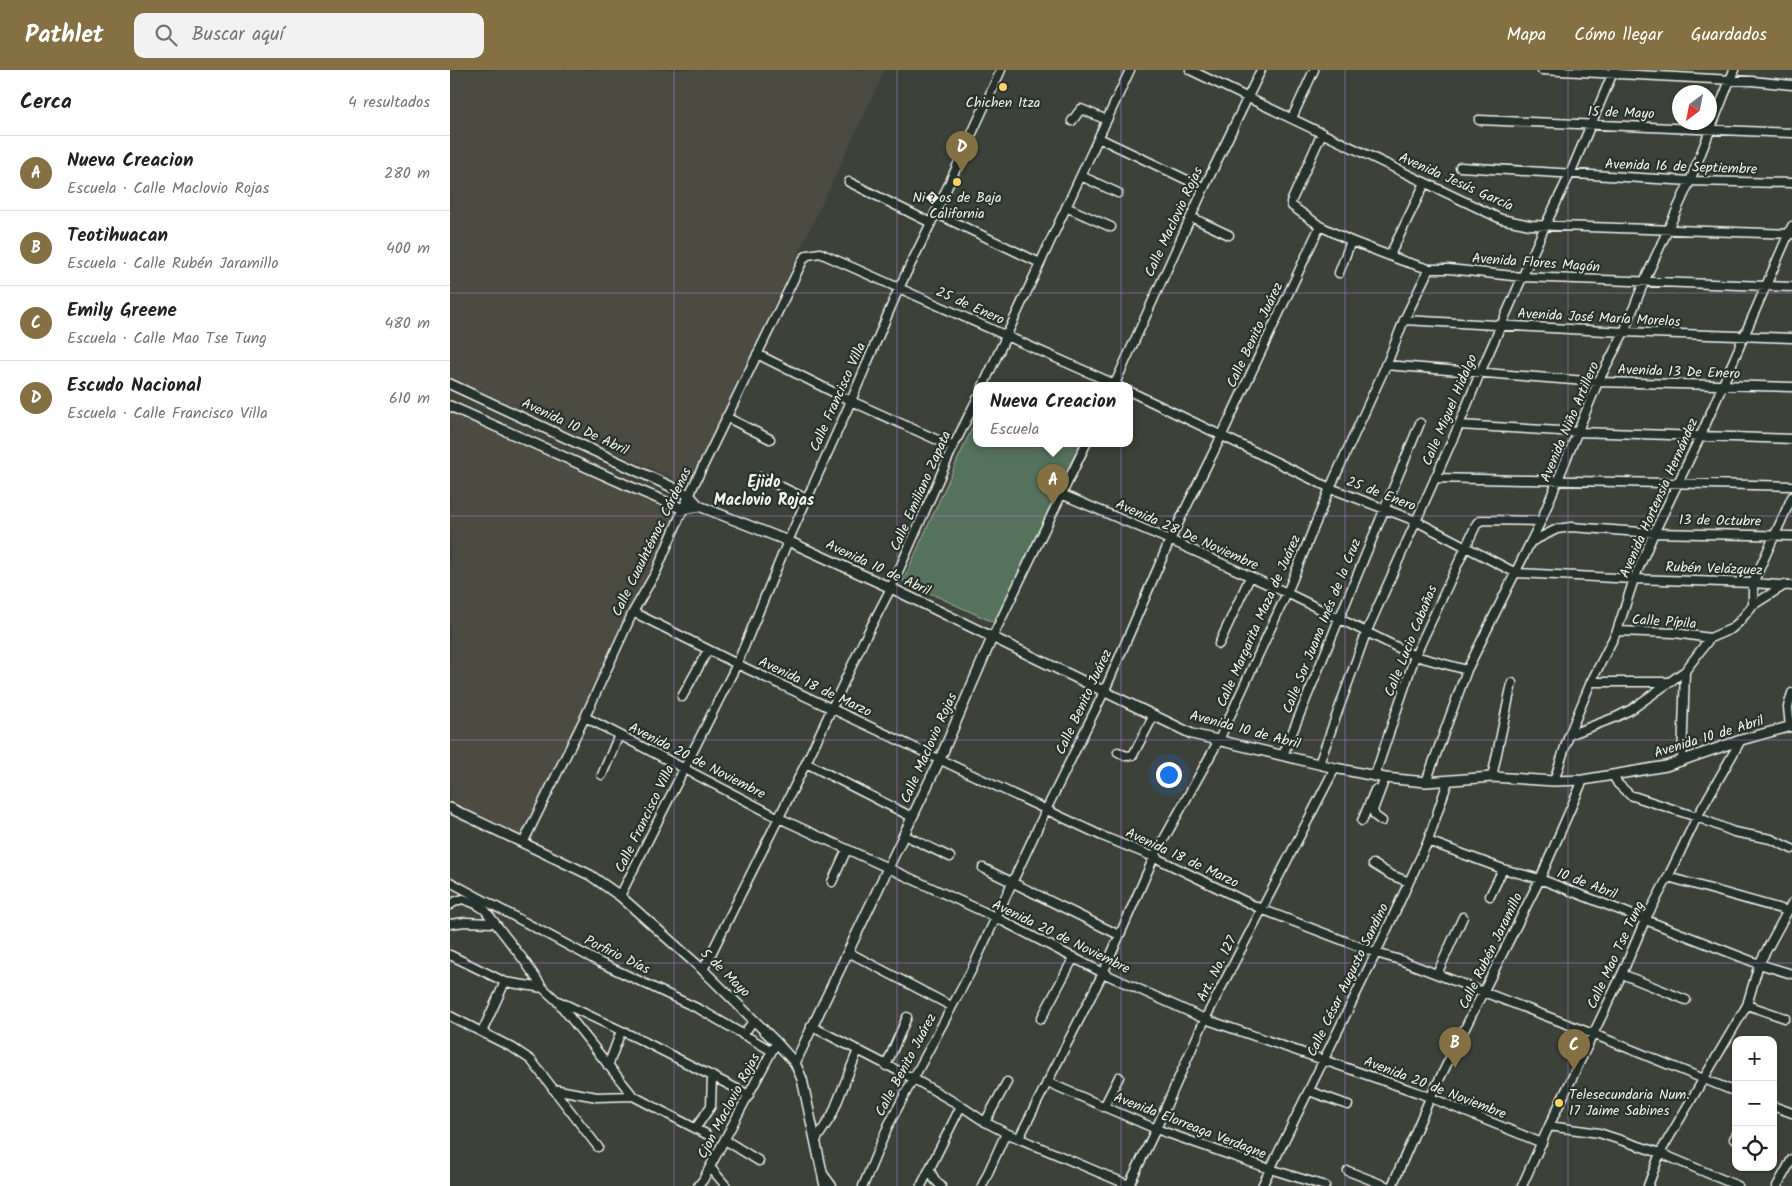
<!DOCTYPE html>
<html lang="es">
<meta charset="utf-8">
<style>
body{margin:0;font-family:Kalam,sans-serif;background:#f2f2f2;color:#202124}
.controls{position:absolute;right:15px;bottom:15px;display:grid;overflow:hidden;border-radius:10px;box-shadow:0 1px 4px #0004}
.controls button{width:45px;height:45px;display:grid;place-items:center;padding:0;border:0;border-bottom:1px solid #e0e0e0;background:#fff;color:#202124;font:25px sans-serif}
.compass{position:absolute;left:1222px;top:15px;width:45px;height:45px;border-radius:50%;background:#fff;box-shadow:0 1px 4px #0004;rotate:212deg}
.you{position:absolute;left:718px;top:704px;width:18px;height:18px;margin:-12px;border:4px solid #fff;border-radius:50%;background:#1a73e8;box-shadow:0 0 0 8px #1a73e833}
.badge{display:grid;place-items:center;width:32px;height:32px;border-radius:50%;background:#847042;color:#fff;font-size:16px;font-weight:700}
.pin{position:absolute;translate:-50% -41px;filter:drop-shadow(0 1px 2px #0008)}
.pin::after{content:'';position:absolute;top:26px;width:18px;height:15px;background:inherit;clip-path:polygon(0 0,100% 0,50% 100%)}
.popup{position:absolute;left:523px;top:312px;width:160px;height:65px;box-sizing:border-box;display:grid;place-content:center;border-radius:10px;background:#fff;filter:drop-shadow(0 1px 4px #0005);font-size:16px;white-space:nowrap;color:#757577}
.popup b{font-size:19px;color:#202124}
.popup::after{content:'';position:absolute;left:50%;top:100%;margin-left:-10px;border:10px solid transparent;border-top-color:#fff}
.list{margin:0;padding:0;list-style:none}
h2{display:flex;justify-content:space-between;align-items:center;height:65px;margin:0;padding:0 20px;font-size:21px}
h2 small{font-size:16px;font-weight:400;color:#757577}
.list li{display:grid;grid-template-columns:32px 1fr auto;gap:15px;align-items:center;box-sizing:border-box;height:75px;padding:0 20px;border-top:1px solid #e0e0e0}
.list b{display:block;font-size:19px;white-space:nowrap}
.list p{margin:0;font-size:16px;white-space:nowrap;color:#757577}
.list em{font-size:16px;font-style:normal;color:#757577}
.icon{flex:none;width:28px;height:28px;fill:none;stroke:currentColor;stroke-width:2;stroke-linecap:round;stroke-linejoin:round}
.map{position:relative;flex:none;width:1342px;height:1116px;overflow:hidden}
header{display:flex;align-items:center;gap:30px;box-sizing:border-box;height:70px;padding:0 25px;background:#847042;color:#fff}
header strong{font-size:24px}
nav{display:flex;gap:28px;margin-inline-start:auto;font-size:18px}
.search{width:350px;height:45px;background:#f2f2f2;display:flex;align-items:center;gap:12px;box-sizing:border-box;padding:0 18px;border-radius:10px;color:#757577;font-size:19px}
main{display:flex}
aside{flex:1;background:#fff}
.map>svg:first-child{display:block}
</style>
<header>
<strong>Pathlet</strong>
<div class="search"><svg class="icon" aria-label="search" viewBox="0 0 24 24"><circle cx="10" cy="10" r="6"/><path d="M15 15l6 6"/></svg>Buscar aquí</div>
<nav><a>Mapa</a><a>Cómo llegar</a><a>Guardados</a></nav>
</header>
<main>
<aside>
<h2>Cerca<small>4 resultados</small></h2>
<ul class="list">
<li><span class="badge">A</span><div><b>Nueva Creacion</b><p>Escuela · Calle Maclovio Rojas</p></div><em>280 m</em></li>
<li><span class="badge">B</span><div><b>Teotihuacan</b><p>Escuela · Calle Rubén Jaramillo</p></div><em>400 m</em></li>
<li><span class="badge">C</span><div><b>Emily Greene</b><p>Escuela · Calle Mao Tse Tung</p></div><em>480 m</em></li>
<li><span class="badge">D</span><div><b>Escudo Nacional</b><p>Escuela · Calle Francisco Villa</p></div><em>610 m</em></li>
</ul>
</aside>
<div class="map">
<svg width="1342" height="1116" viewBox="0 0 1342 1116">
<rect width="100%" height="100%" fill="#3c423a"/>
<filter id="ink" filterUnits="userSpaceOnUse"><feTurbulence type="fractalNoise" baseFrequency=".02" numOctaves="2"/><feDisplacementMap in="SourceGraphic" scale="10" xChannelSelector="R" yChannelSelector="G"/><feConvolveMatrix kernelMatrix="1 2 1 2 8 2 1 2 1" color-interpolation-filters="sRGB"/></filter>
<g filter="url(#ink)">
<!-- built -->
<path fill="#4b4c43" d="M 0,0 L 435,0 L 239,415 L 0,307 Z
M 0,340 L 227,443 L 72,769 L 0,734 Z"/>
<!-- green -->
<path fill="#54725b" stroke="#a4b2a2" d="M 527,347 L 527,374 L 630,374 L 545,553 L 453,511 Z"/>
<g fill="none" stroke-linecap="round" stroke-linejoin="round">
<defs>
<path id="minor" d="M 740,0 L 1051,149 L 1080,155 L 1342,164
M 1092,0 L 1302,11 L 1342,15
M 842,48 L 864,0
M 1029,50 L 1342,63
M 622,51 L 631,39 L 657,50
M 872,63 L 841,132 L 842,136 L 870,156 L 901,171 L 953,191 L 979,199 L 999,199 L 1072,207 L 1342,217
M 649,68 L 754,118
M 1010,97 L 1240,111 L 1342,113
M 631,106 L 668,123
M 399,112 L 481,153
M 616,137 L 661,157
M 485,143 L 590,193
M 741,147 L 779,165
M 940,185 L 975,113
M 889,203 L 901,171
M 954,250 L 1174,262 L 1342,268
M 307,284 L 401,331 L 503,377
M 935,295 L 1148,312 L 1342,317
M 533,316 L 680,0
M 664,316 L 754,118 L 811,0
M 679,321 L 880,418 L 966,451 L 1066,503 L 1184,509 L 1303,513 L 1342,516
M 276,347 L 320,369
M 1009,355 L 1127,362 L 1342,369
M 311,407 L 357,429
M 985,408 L 1342,416
M 611,424 L 720,470 L 837,523 L 965,586 L 1017,600
M 1081,472 L 1107,459 L 1121,457 L 1204,463 L 1342,466
M 1303,535 L 1335,515
M 183,542 L 287,594 L 652,766 L 704,787 L 811,839 L 926,883 L 950,890 L 1143,964 L 1286,1022
M 1167,561 L 1225,563 L 1260,568
M 542,568 L 636,374
M 769,574 L 800,507
M 1141,612 L 1221,612
M 232,627 L 258,580
M 135,647 L 329,748 L 545,847 L 653,903 L 755,949 L 969,1023 L 1092,1073
M 1340,657 L 1338,637 L 1342,623
M 1119,665 L 1166,647 L 1182,639 L 1235,601 L 1260,568 L 1281,559 L 1289,552 L 1303,535 L 1303,513 L 1342,427
M 668,682 L 676,686 L 683,685 L 704,645
M 833,685 L 970,353
M 1232,689 L 1235,601
M 356,693 L 462,747
M 869,694 L 916,563 L 1009,355 L 1030,303 L 1095,156 L 1120,104 L 1164,0
M 152,705 L 169,665
M 925,705 L 965,586 L 1027,453 L 1032,450 L 1091,451
M 1163,705 L 1168,714 L 1180,725 L 1247,747 L 1284,762 L 1321,769 L 1342,779
M 1042,707 L 1062,613
M 1104,711 L 1119,665 L 1141,612 L 1167,561 L 1184,509 L 1204,463 L 1251,365 L 1342,156
M 976,712 L 1017,600 L 1091,451 L 1148,312 L 1174,262 L 1194,212 L 1240,111 L 1284,0
M 912,751 L 925,720
M 932,751 L 925,746 L 923,740 L 935,708
M 454,765 L 500,787
M 978,771 L 1053,799 L 1090,809 L 1309,894 L 1342,904
M 73,773 L 135,647 L 183,542 L 206,502 L 239,425 L 354,188 L 358,185 L 370,183 L 669,316
M 923,794 L 941,805 L 959,812
M 533,798 L 669,865
M 1218,807 L 1338,841
M 0,812 L 149,892 L 251,940 L 322,981
M 382,812 L 397,779
M 170,826 L 287,594 L 338,471 L 401,331 L 449,218 L 481,153 L 551,0
M 1040,826 L 1053,799
M 0,835 L 6,831 L 13,829 L 26,834 L 35,840 L 73,889 L 93,918 L 106,930 L 191,970 L 299,1025
M 0,854 L 15,852 L 43,853
M 398,882 L 501,936
M 0,885 L 55,912 L 93,918
M 253,900 L 356,693 L 413,572 L 441,518 L 503,377 L 527,329
M 987,904 L 1013,847
M 1172,904 L 1236,930
M 1297,935 L 1335,948
M 0,946 L 63,978 L 81,990 L 148,1077
M 591,949 L 624,887
M 361,956 L 464,1009 L 511,1036 L 535,1052 L 556,1063 L 681,1116
M 32,962 L 55,912
M 293,965 L 304,950
M 158,996 L 171,961
M 436,996 L 457,947
M 597,1012 L 706,1059 L 820,1099 L 875,1116
M 103,1019 L 147,1027 L 183,1026 L 107,931
M 859,1021 L 898,1035
M 183,1026 L 256,1064
M 1323,1036 L 1342,1043
M 654,1037 L 669,1007
M 535,1052 L 557,1012
M 1099,1056 L 1149,1063 L 1210,1083 L 1288,1116
M 245,1059 L 261,1036 L 262,1006
M 569,1068 L 653,903 L 704,787 L 769,670 L 837,523 L 880,418 L 938,291 L 954,250 L 979,199
M 1284,1069 L 1286,1065
M 275,1070 L 309,1091
M 366,1070 L 382,1045 L 408,980
M 260,1097 L 276,1116
M 480,1101 L 485,1110 L 491,1116
M 898,1101 L 936,1116
M 374,1105 L 382,1116
M 679,1115 L 706,1059 L 755,949 L 885,698
M 248,1116 L 253,1110 L 324,977
M 413,1116 L 438,1056 L 521,901 L 596,740 L 655,620 L 720,470 L 772,365 L 870,156
M 471,1116 L 511,1036
M 532,1116 L 556,1063
M 812,1116 L 926,883 L 978,771 L 998,711
M 942,1116 L 980,1028 L 1090,809 L 1133,710
M 1072,1116 L 1099,1056 L 1172,904 L 1195,850 L 1218,807 L 1247,747 L 1291,670
M 1198,1116 L 1210,1083 L 1297,935 L 1309,894 L 1342,833
M 1327,1116 L 1342,1089"/>
<path id="tertiary" d="M 0,314 L 239,425 L 249,436 L 338,471 L 441,518 L 742,664 L 885,698 L 935,708 L 976,712 L 1042,707 L 1104,711 L 1133,710 L 1216,696 L 1291,670 L 1342,656
M 0,336 L 181,417 L 233,439 L 249,436
M 0,738 L 140,805 L 170,826 L 253,900 L 327,973 L 345,993 L 352,1009 L 375,1116
M 345,993 L 490,689 L 542,568"/>
</defs>
<!-- minor casing -->
<use href="#minor" stroke="#f4f1e8" stroke-width="11"/>
<!-- tertiary casing -->
<use href="#tertiary" stroke="#f4f1e8" stroke-width="12"/>
<!-- minor -->
<use href="#minor" stroke="#26332d" stroke-width="8"/>
<!-- tertiary -->
<use href="#tertiary" stroke="#26332d" stroke-width="9"/>
</g>
</g>
<!-- grid -->
<path fill="none" stroke="#ab7bcf" stroke-width="1" stroke-opacity="0.55" d="M 224,0 L 224,1116M 447,0 L 447,1116M 671,0 L 671,1116M 895,0 L 895,1116M 1118,0 L 1118,1116M 0,223 L 1342,223M 0,446 L 1342,446M 0,670 L 1342,670M 0,893 L 1342,893"/>
<!-- markers -->
<g fill="#ffd166" stroke="#26332d" stroke-width="2">
<circle cx="553" cy="17" r="5"/>
<circle cx="507" cy="112" r="5"/>
<circle cx="1109" cy="1033" r="5"/>
</g>
<g text-anchor="middle" dominant-baseline="central" stroke-width="4.5" stroke-linejoin="round" paint-order="stroke">
<!-- poi labels -->
<g font-size="14" fill="#f4f1e8" stroke="#26332d">
<text x="553" y="33">Chichen Itza</text>
<text x="507" y="128">Ni�os de Baja<tspan x="507" dy="16">California</tspan></text>
<text x="1119" y="1025" text-anchor="start">Telesecundaria Num.<tspan x="1119" dy="16">17 Jaime Sabines</tspan></text>
</g>
<!-- street labels -->
<g font-size="14" fill="#f4f1e8" stroke="#26332d">
<text transform="translate(1171 43) rotate(2)">15 de Mayo</text>
<text transform="translate(1231 97) rotate(2)">Avenida 16 de Septiembre</text>
<text transform="translate(1006 112) rotate(24)">Avenida Jesús García</text>
<text transform="translate(724 152) rotate(-65)">Calle Maclovio Rojas</text>
<text transform="translate(1086 193) rotate(4)">Avenida Flores Magón</text>
<text transform="translate(520 236) rotate(24)">25 de Enero</text>
<text transform="translate(1149 248) rotate(3)">Avenida José María Morelos</text>
<text transform="translate(805 265) rotate(-65)">Calle Benito Juárez</text>
<text transform="translate(1229 302) rotate(2)">Avenida 13 De Enero</text>
<text transform="translate(388 327) rotate(-66)">Calle Francisco Villa</text>
<text transform="translate(1000 340) rotate(-67)">Calle Miguel Hidalgo</text>
<text transform="translate(1120 352) rotate(-67)">Avenida Niño Artillero</text>
<text transform="translate(125 357) rotate(25)">Avenida 10 De Abril</text>
<text transform="translate(471 421) rotate(-66)">Calle Emiliano Zapata</text>
<text transform="translate(931 424) rotate(21)">25 de Enero</text>
<text transform="translate(1209 428) rotate(-66)">Avenida Hortensia Hernández</text>
<text transform="translate(1270 451) rotate(1)">13 de Octubre</text>
<text transform="translate(737 465) rotate(24)">Avenida 28 De Noviembre</text>
<text transform="translate(202 472) rotate(-64)">Calle Cuauhtémoc Cárdenas</text>
<text transform="translate(428 498) rotate(25)">Avenida 10 de Abril</text>
<text transform="translate(1264 499) rotate(2)">Rubén Velázquez</text>
<text transform="translate(809 551) rotate(-66)">Calle Margarita Maza de Juárez</text>
<text transform="translate(1214 552) rotate(4)">Calle Pípila</text>
<text transform="translate(872 556) rotate(-68)">Calle Sor Juana Inés de la Cruz</text>
<text transform="translate(961 571) rotate(-68)">Calle Lucio Cabañas</text>
<text transform="translate(365 617) rotate(25)">Avenida 18 de Marzo</text>
<text transform="translate(634 632) rotate(-65)">Calle Benito Juárez</text>
<text transform="translate(795 660) rotate(15)">Avenida 10 de Abril</text>
<text transform="translate(1259 667) rotate(-17)">Avenida 10 de Abril</text>
<text transform="translate(479 678) rotate(-66)">Calle Maclovio Rojas</text>
<text transform="translate(247 691) rotate(27)">Avenida 20 de Noviembre</text>
<text transform="translate(195 749) rotate(-64)">Calle Francisco Villa</text>
<text transform="translate(732 788) rotate(25)">Avenida 18 de Marzo</text>
<text transform="translate(1137 814) rotate(21)">10 de Abril</text>
<text transform="translate(611 867) rotate(26)">Avenida 20 de Noviembre</text>
<text transform="translate(1041 881) rotate(-64)">Calle Rubén Jaramillo</text>
<text transform="translate(167 885) rotate(26)">Porfirio Días</text>
<text transform="translate(1166 885) rotate(-65)">Calle Mao Tse Tung</text>
<text transform="translate(767 899) rotate(-63)">Art. No. 127</text>
<text transform="translate(275 903) rotate(44)">5 de Mayo</text>
<text transform="translate(898 910) rotate(-64)">Calle César Augusto Sandino</text>
<text transform="translate(456 995) rotate(-62)">Calle Benito Juárez</text>
<text transform="translate(985 1018) rotate(21)">Avenida 20 de Noviembre</text>
<text transform="translate(279 1036) rotate(-62)">Cjon Maclovio Rojas</text>
<text transform="translate(740 1056) rotate(21)">Avenida Elorreaga Verdagne</text>
</g>
<!-- quarter labels -->
<g font-size="16" font-weight="bold" fill="#f4f1e8" stroke="#26332d">
<text x="314" y="412">Ejido<tspan x="314" dy="18">Maclovio Rojas</tspan></text>
</g>
</g>
</svg>
<div class="controls">
<button>+</button>
<button>−</button>
<button><svg class="icon" aria-label="locate" viewBox="0 0 24 24"><circle cx="12" cy="12" r="6"/><path d="M12 2v4M12 18v4M2 12h4M18 12h4"/></svg></button>
</div>
<svg class="compass" viewBox="-18 -18 36 36"><path d="M0-13l5 13h-10z" fill="#e53935"/><path d="M0 13l5-13h-10z" fill="#757577"/></svg>
<div class="you"></div>
<div class="pin badge" style="left:603px;top:435px">A</div>
<div class="popup"><b>Nueva Creacion</b>Escuela</div>
<div class="pin badge" style="left:1005px;top:998px">B</div>
<div class="pin badge" style="left:1124px;top:1000px">C</div>
<div class="pin badge" style="left:512px;top:102px">D</div>
</div>
</main>
